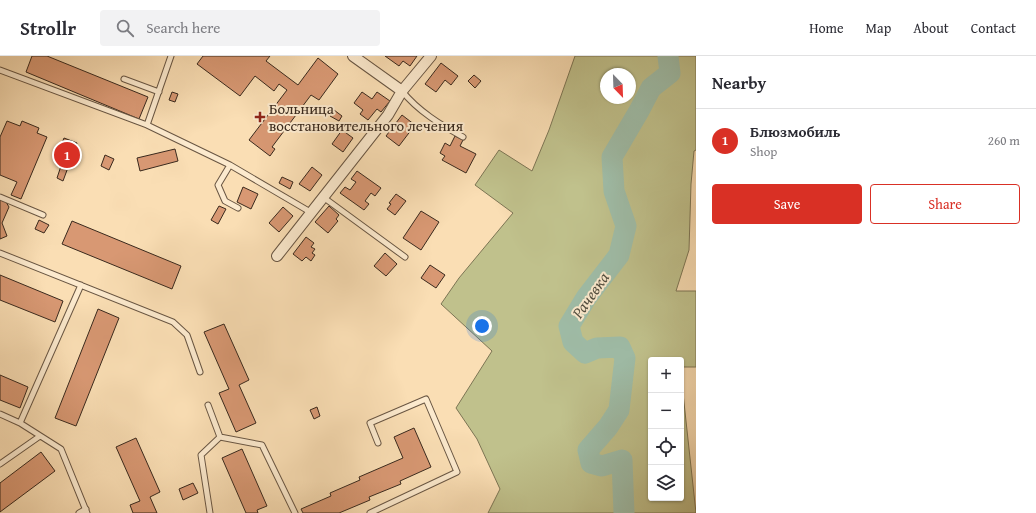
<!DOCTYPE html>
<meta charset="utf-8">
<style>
body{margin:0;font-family:"Gentium Book Plus",serif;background:#f2f2f3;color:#2b2b33}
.controls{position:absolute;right:12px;bottom:12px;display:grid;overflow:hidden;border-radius:4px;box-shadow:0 1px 3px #0004}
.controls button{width:36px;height:36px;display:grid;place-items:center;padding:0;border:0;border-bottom:1px solid #e1e1e2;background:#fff;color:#2b2b33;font:20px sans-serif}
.compass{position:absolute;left:600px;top:12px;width:36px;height:36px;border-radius:50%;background:#fff;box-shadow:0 1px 3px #0004;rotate:157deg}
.you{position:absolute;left:482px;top:270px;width:14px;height:14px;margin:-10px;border:3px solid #fff;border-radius:50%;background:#1a73e8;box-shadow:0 0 0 6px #1a73e833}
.badge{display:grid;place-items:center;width:26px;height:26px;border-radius:50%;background:#d93025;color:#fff;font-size:13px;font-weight:700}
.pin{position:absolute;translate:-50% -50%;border:2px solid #fff;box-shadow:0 1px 4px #0006}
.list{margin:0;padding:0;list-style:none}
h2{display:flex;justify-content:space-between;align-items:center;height:52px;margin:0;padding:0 16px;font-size:17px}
h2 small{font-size:13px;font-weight:400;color:#7c7c81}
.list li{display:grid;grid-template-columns:26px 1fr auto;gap:12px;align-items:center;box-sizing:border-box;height:64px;padding:0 16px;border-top:1px solid #e1e1e2}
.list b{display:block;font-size:15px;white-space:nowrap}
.list p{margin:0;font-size:13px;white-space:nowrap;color:#7c7c81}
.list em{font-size:13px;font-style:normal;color:#7c7c81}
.actions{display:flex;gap:8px;padding:12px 16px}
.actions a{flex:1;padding:9px 0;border:1px solid #d93025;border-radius:4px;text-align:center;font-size:14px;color:#d93025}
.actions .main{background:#d93025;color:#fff}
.icon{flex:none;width:22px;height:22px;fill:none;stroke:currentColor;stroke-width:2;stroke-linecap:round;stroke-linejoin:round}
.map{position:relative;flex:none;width:696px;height:457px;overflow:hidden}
header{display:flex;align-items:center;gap:24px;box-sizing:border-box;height:56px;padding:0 20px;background:#fff;border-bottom:1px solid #e1e1e2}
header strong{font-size:19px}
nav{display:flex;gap:22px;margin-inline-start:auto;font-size:14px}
.search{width:280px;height:36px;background:#f2f2f3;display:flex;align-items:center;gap:10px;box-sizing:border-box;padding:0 14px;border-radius:4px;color:#7c7c81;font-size:15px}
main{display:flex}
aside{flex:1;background:#fff}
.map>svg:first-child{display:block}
</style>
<header>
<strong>Strollr</strong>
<div class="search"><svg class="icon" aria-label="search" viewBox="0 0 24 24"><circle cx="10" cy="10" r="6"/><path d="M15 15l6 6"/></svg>Search here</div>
<nav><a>Home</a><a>Map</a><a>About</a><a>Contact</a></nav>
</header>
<main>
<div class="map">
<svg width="696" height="457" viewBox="0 0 696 457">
<rect width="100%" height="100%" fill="#fadeb4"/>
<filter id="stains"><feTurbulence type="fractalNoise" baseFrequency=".005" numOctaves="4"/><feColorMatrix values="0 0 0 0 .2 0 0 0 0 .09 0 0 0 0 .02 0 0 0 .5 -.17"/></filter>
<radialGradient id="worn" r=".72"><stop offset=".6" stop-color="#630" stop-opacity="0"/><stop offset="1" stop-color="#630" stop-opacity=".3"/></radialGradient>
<!-- green -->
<path fill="#c0c18c" stroke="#7c7554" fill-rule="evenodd" d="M 575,0 L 696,0 L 696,94 L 694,95 L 691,128 L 689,194 L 676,235 L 696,235 L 696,311 L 681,311 L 681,304 L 651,304 L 651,442 L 681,442 L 681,319 L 696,457 L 488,457 L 500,433 L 477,383 L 456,352 L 492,295 L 441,248 L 459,222 L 513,157 L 475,129 L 499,94 L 532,115 L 549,74 ZM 606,18 L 630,18 L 630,42 L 606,42 Z"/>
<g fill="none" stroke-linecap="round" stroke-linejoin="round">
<!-- river -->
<path stroke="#9fbda8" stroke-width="21" d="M 624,457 L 622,404 L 602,410 L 591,407 L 588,394 L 608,371 L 619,354 L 625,302 L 620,291 L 597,292 L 585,297 L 573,286 L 569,270 L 586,242 L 619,199 L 626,170 L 614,135 L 612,101 L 639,55 L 651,32 L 670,17 L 668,0"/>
</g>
<!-- building -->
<path fill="#d89873" stroke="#39291d" d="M 32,0 L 47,0 L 148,41 L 139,63 L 26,16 Z
M 203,0 L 270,0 L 266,5 L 298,29 L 318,2 L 338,18 L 319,44 L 311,39 L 272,91 L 275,93 L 270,100 L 249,84 L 287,34 L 279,28 L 274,35 L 255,20 L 240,40 L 197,8 Z
M 385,0 L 417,0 L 410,10 L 403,5 L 399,10 Z
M 441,7 L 458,20 L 451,29 L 445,24 L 436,36 L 425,28 Z
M 474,19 L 481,25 L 475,32 L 468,25 Z
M 172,36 L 178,38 L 175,46 L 169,44 Z
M 362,36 L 372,43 L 377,36 L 390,45 L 381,56 L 377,53 L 368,64 L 360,58 L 363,54 L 354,47 Z
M 334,54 L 342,60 L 339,65 L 330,60 Z
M 402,59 L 415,69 L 399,90 L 386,80 Z
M 7,65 L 20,70 L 22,65 L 39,72 L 37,77 L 47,81 L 21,143 L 11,139 L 17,126 L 0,119 L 0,81 Z
M 342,74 L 353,82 L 343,96 L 332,88 Z
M 455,80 L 463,84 L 460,90 L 476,98 L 466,117 L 442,104 L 445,100 L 440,97 L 445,87 L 450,90 Z
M 64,82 L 77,87 L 63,125 L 57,122 L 62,107 L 55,105 Z
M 175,93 L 178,105 L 140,115 L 137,102 Z
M 105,99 L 114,103 L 109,114 L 101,110 Z
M 312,111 L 322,119 L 310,135 L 299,128 Z
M 357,115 L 381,132 L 375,140 L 371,137 L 365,145 L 369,148 L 364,154 L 340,137 L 345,131 L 350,134 L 356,126 L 351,123 Z
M 282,121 L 293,126 L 290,133 L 279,127 Z
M 243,131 L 258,138 L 251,153 L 237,146 Z
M 396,138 L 406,145 L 395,159 L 387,153 L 391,148 L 389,147 Z
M 0,144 L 6,146 L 9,151 L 2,167 L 7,180 L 0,183 Z
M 219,150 L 226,153 L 218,168 L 211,164 Z
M 329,150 L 339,159 L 336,163 L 338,165 L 328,177 L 315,166 Z
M 283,151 L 293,160 L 279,176 L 269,167 Z
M 421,155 L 439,166 L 421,194 L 403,182 Z
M 39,164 L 49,169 L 44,177 L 35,173 Z
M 72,165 L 181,210 L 172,233 L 62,188 Z
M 306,181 L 314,187 L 311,191 L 315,193 L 312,197 L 315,199 L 311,205 L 306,201 L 302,205 L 293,198 Z
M 385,197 L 397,208 L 386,220 L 374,210 Z
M 430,209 L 445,219 L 436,232 L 421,222 Z
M 0,219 L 63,245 L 55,266 L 0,244 Z
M 98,253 L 119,262 L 76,370 L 55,362 Z
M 224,268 L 249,324 L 239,329 L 256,367 L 236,376 L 219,337 L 229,333 L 204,276 Z
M 0,319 L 28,331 L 20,352 L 0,344 Z
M 317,351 L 320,360 L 314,363 L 310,354 Z
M 414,372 L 431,411 L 400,425 L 401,428 L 369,441 L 370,444 L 339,457 L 303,457 L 301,453 L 331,440 L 330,437 L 360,424 L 359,421 L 403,402 L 394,381 Z
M 136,382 L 160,436 L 150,441 L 157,457 L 133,457 L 130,449 L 140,445 L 116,391 Z
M 242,393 L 267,450 L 257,454 L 258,457 L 246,457 L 222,402 Z
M 41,396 L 55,415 L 0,456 L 0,427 Z
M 193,427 L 198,437 L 183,444 L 179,433 Z"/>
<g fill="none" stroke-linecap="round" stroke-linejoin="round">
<defs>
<path id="service" d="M 0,14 L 147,69 L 230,109 L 312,157
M 124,23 L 159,36
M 402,35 C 418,55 441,69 463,81
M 147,69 L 171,0
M 230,109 L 218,129 L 225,145 L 238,152
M 0,141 L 43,159
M 323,141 L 405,201
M 0,197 L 173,266 L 187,279 L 200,316
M 208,349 L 220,381 L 201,399 L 210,457
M 0,358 L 20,367 L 61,393 L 87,457
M 20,367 L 81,229
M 220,381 L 262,389 L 295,457
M 0,408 L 40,380
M 79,457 L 86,453
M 370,457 L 457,416 L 426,343 L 370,367 L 378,387"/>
<path id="minor" d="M 353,0 L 402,35
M 277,200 L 388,59 L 402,35 L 431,0"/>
</defs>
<!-- service casing -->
<use href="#service" stroke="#695643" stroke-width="7"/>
<!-- minor casing -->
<use href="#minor" stroke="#695643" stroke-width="12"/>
<!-- service -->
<use href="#service" stroke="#fceace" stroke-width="5"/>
<!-- minor -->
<use href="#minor" stroke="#fceace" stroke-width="10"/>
</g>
<!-- markers -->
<path fill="#8f2418" stroke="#fceace" stroke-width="1.5" d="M258 55h4v4h4v4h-4v4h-4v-4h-4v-4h4z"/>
<g text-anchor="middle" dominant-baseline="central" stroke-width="4" stroke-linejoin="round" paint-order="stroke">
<!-- poi labels -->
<g font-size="15" fill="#39291d" stroke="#fceace" text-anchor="start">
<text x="269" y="52">Больница<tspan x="269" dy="17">восстановительного лечения</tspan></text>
</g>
<!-- water labels -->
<g font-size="16" font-style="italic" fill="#524e40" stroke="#fceace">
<text transform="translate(590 239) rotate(-55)">Рачевка</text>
</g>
</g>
<rect width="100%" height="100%" filter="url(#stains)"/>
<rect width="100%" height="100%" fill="url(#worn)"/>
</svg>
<div class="controls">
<button>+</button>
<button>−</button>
<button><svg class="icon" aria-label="locate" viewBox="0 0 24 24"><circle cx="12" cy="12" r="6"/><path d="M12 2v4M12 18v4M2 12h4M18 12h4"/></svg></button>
<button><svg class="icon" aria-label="layers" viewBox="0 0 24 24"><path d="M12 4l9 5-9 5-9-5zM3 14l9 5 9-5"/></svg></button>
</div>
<svg class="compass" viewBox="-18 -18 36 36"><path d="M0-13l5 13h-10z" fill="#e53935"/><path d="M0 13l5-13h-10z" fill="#7c7c81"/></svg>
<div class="you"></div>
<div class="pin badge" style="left:67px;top:99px">1</div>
</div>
<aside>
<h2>Nearby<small></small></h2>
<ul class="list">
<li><span class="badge">1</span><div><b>Блюзмобиль</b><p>Shop</p></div><em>260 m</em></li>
</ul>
<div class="actions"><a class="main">Save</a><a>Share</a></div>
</aside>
</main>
